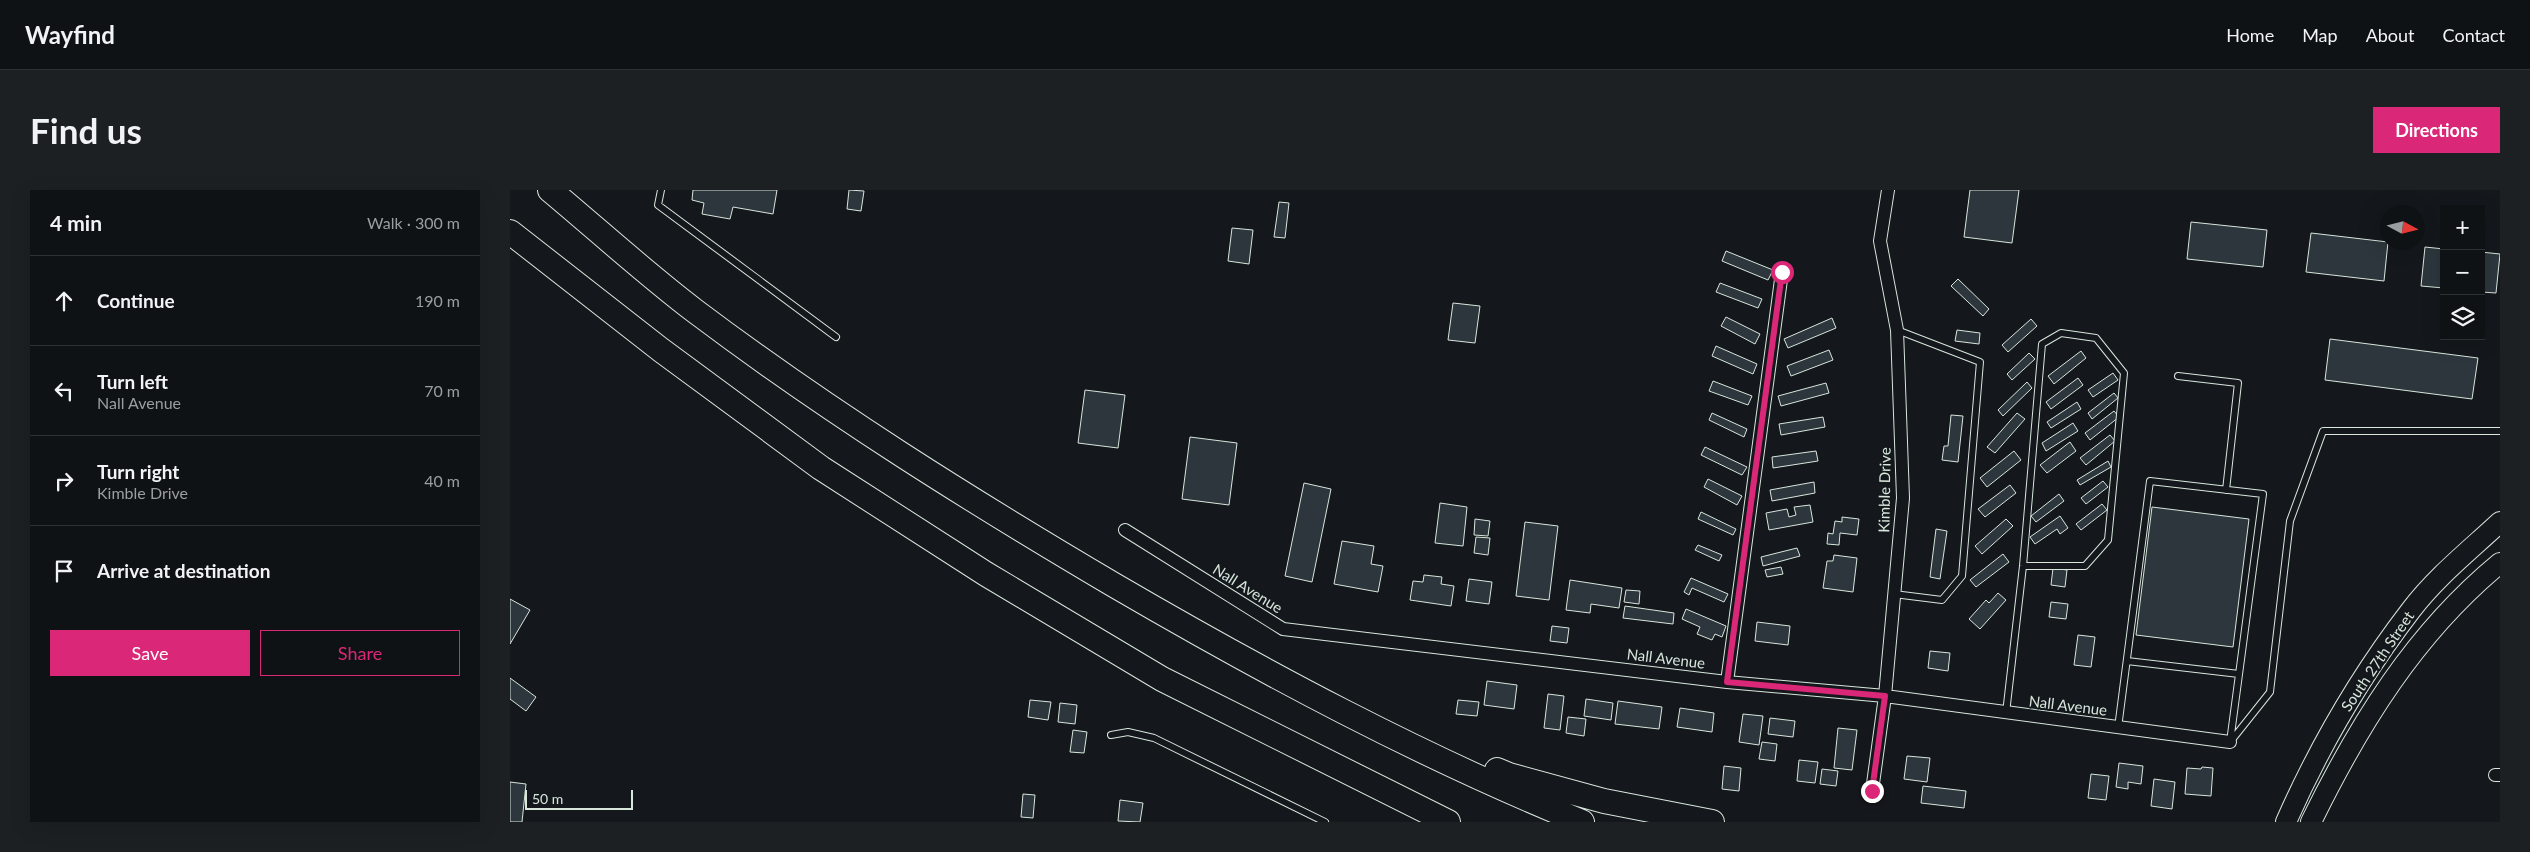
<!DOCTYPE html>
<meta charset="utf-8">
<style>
body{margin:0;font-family:Lato,sans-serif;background:#1d2022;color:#f1f3f6}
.controls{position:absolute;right:15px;top:15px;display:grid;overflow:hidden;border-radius:0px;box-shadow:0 5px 20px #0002}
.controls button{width:45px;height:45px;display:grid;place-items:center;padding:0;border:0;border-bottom:1px solid #2f3234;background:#0f1215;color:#f1f3f6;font:25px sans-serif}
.compass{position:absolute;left:1870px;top:15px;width:45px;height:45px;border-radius:50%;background:#0f1215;box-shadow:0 5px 20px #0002;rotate:97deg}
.scale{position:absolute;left:15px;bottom:12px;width:108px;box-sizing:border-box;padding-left:5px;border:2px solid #d8e6dc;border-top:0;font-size:14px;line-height:18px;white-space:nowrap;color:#d8e6dc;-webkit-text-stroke:4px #14181c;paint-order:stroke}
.stop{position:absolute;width:15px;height:15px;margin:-11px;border:4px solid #db2777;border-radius:50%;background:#fff}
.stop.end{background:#db2777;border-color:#fff;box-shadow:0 1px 5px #0008}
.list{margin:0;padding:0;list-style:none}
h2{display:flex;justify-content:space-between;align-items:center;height:65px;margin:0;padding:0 20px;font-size:21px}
h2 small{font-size:16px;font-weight:400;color:#9b9ea0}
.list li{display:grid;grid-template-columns:32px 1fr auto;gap:15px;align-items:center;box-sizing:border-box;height:90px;padding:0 20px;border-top:1px solid #2f3234}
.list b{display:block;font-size:19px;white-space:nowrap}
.list p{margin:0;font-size:16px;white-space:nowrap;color:#9b9ea0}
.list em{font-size:16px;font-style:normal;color:#9b9ea0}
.actions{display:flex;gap:10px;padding:15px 20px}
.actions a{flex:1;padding:11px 0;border:1px solid #db2777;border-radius:0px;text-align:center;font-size:18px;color:#db2777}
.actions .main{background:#db2777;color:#fff}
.icon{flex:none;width:28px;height:28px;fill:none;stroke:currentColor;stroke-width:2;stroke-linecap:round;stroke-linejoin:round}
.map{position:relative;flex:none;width:1990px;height:632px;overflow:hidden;border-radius:0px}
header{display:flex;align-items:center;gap:30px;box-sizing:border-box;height:70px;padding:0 25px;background:#0f1215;border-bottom:1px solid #2f3234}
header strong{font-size:24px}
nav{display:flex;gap:28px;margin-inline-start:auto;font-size:18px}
.intro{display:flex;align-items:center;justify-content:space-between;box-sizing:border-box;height:120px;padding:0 30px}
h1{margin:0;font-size:35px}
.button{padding:12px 22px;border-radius:0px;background:#db2777;color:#fff;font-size:18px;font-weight:700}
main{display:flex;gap:30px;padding:0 30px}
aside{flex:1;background:#0f1215;border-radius:0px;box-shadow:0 5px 20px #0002}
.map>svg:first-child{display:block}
</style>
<header>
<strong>Wayfind</strong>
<nav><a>Home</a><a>Map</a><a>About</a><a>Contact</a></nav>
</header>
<div class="intro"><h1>Find us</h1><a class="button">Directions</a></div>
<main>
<aside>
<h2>4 min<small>Walk · 300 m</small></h2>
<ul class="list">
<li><svg class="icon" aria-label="ahead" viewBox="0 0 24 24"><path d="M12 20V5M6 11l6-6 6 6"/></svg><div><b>Continue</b></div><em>190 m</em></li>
<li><svg class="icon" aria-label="left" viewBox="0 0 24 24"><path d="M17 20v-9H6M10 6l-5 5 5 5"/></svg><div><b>Turn left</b><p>Nall Avenue</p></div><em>70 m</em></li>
<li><svg class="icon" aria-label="right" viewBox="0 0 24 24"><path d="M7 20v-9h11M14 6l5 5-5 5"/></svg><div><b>Turn right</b><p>Kimble Drive</p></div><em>40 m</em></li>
<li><svg class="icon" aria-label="arrive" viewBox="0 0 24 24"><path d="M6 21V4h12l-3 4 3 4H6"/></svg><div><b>Arrive at destination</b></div></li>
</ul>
<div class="actions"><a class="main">Save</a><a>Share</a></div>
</aside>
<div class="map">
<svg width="1990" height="632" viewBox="0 0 1990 632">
<rect width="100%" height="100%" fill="#14181c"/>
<!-- building -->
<path fill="#2c363c" stroke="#d8e6dc" d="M 183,0 L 267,0 L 263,24 L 223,17 L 220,29 L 192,24 L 194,13 L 182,10 Z
M 339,0 L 354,1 L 351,21 L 337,19 Z
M 1460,0 L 1509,0 L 1502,53 L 1454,47 Z
M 769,12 L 779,13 L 775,48 L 764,47 Z
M 1681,32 L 1757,40 L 1753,77 L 1677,69 Z
M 722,38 L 743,40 L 739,74 L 718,71 Z
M 1801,43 L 1878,52 L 1874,91 L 1796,82 Z
M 1915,57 L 1934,59 L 1934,98 L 1911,96 Z
M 1216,61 L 1263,80 L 1258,90 L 1212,71 Z
M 1971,62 L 1990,64 L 1986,103 L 1971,102 Z
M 1448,89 L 1479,119 L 1473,126 L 1441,96 Z
M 1210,93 L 1252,109 L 1248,118 L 1206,102 Z
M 943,113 L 970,116 L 965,153 L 938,150 Z
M 1216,127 L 1250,144 L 1245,154 L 1211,136 Z
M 1322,128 L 1326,138 L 1278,158 L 1274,149 Z
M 1521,129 L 1527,136 L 1498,162 L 1492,155 Z
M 1447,140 L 1470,143 L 1469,154 L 1445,151 Z
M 1820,149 L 1968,168 L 1962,209 L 1815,190 Z
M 1206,156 L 1247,174 L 1243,184 L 1202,166 Z
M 1319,160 L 1323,170 L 1281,186 L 1277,176 Z
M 1571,161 L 1576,168 L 1544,194 L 1538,186 Z
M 1519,163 L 1525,169 L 1502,190 L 1497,184 Z
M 1603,183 L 1608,190 L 1583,207 L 1578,200 Z
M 1568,188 L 1573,195 L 1541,219 L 1536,212 Z
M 1203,191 L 1242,206 L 1238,215 L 1199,201 Z
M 1517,192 L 1522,198 L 1493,226 L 1488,220 Z
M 1316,193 L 1319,203 L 1271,216 L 1268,206 Z
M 575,200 L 615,205 L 608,258 L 568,253 Z
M 1604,203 L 1608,208 L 1582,229 L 1578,223 Z
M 1567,212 L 1571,219 L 1541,238 L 1537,232 Z
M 1604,221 L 1609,227 L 1580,250 L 1575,243 Z
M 1202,223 L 1237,239 L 1234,247 L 1199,230 Z
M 1507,223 L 1515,229 L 1485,263 L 1477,257 Z
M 1441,225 L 1453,226 L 1448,272 L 1432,270 L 1434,256 L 1438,256 Z
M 1313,227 L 1315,237 L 1271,245 L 1269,234 Z
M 1563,233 L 1568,241 L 1536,261 L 1532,253 Z
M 1600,245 L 1605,251 L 1576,275 L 1570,268 Z
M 680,247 L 727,253 L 719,315 L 672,309 Z
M 1560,252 L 1566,261 L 1537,283 L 1530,275 Z
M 1195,257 L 1237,277 L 1232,285 L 1191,265 Z
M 1306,261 L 1308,271 L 1263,278 L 1262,267 Z
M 1504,261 L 1511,270 L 1477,297 L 1470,288 Z
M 1598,271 L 1601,277 L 1570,295 L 1567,290 Z
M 1198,289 L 1232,306 L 1227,315 L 1194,297 Z
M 1593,291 L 1598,297 L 1576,314 L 1571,308 Z
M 1304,292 L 1305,303 L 1262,311 L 1260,300 Z
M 794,293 L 821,299 L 802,392 L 775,386 Z
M 1500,295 L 1506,303 L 1475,327 L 1468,319 Z
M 1549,304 L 1554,311 L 1526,332 L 1521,326 Z
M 930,313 L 957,317 L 953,356 L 925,353 Z
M 1592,314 L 1597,320 L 1571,340 L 1566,334 Z
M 1300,315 L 1303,332 L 1259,340 L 1256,323 L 1277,319 L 1279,327 L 1286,325 L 1284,317 Z
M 1642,317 L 1739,329 L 1723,457 L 1626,445 Z
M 1191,322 L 1226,339 L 1223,345 L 1188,329 Z
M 1550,326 L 1558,338 L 1550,344 L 1547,339 L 1525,354 L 1520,347 Z
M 1332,327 L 1349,329 L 1347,345 L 1330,343 L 1329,355 L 1317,354 L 1318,343 L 1323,344 L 1325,331 L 1332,332 Z
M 965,329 L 980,331 L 978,346 L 964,345 Z
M 1496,329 L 1503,336 L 1472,364 L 1465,356 Z
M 1015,332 L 1048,336 L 1039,410 L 1006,406 Z
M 1426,339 L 1437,341 L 1430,389 L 1420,387 Z
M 966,347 L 980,348 L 978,365 L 964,363 Z
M 832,351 L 864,356 L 861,374 L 873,376 L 868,402 L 824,394 Z
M 1188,355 L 1212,365 L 1209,371 L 1185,360 Z
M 1287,358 L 1290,366 L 1253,376 L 1251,367 Z
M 1493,364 L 1499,372 L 1466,397 L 1460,390 Z
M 1324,365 L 1347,368 L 1343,402 L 1313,398 L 1317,371 L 1323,371 Z
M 1271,377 L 1273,384 L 1257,387 L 1255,380 Z
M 1543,378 L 1557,380 L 1555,397 L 1541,395 Z
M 914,385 L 932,387 L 931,394 L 944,396 L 941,416 L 900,410 L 903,391 L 913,392 Z
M 1181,388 L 1218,404 L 1214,412 L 1182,398 L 1179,405 L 1174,402 Z
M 959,389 L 982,392 L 979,414 L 956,411 Z
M 1060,390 L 1112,398 L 1109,418 L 1081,414 L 1080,423 L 1056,420 Z
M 1116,400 L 1130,401 L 1129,414 L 1114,412 Z
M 1488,403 L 1496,410 L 1470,439 L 1459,429 L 1476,410 L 1479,413 Z
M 0,409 L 20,420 L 0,454 Z
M 1541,412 L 1558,414 L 1556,429 L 1539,427 Z
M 1115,416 L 1164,423 L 1163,434 L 1113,428 Z
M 1176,419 L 1216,436 L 1212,447 L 1205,444 L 1202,450 L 1187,444 L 1190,437 L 1172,429 Z
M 1247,432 L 1280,436 L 1278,455 L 1245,451 Z
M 1042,436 L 1059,438 L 1057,453 L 1040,451 Z
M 1568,445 L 1585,447 L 1581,477 L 1564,475 Z
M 1420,461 L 1440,463 L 1438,481 L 1418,478 Z
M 0,488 L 26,507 L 16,521 L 0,509 Z
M 977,491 L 1007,495 L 1004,519 L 974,515 Z
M 1038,504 L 1054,506 L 1050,540 L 1034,538 Z
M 1076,509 L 1103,513 L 1101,530 L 1074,526 Z
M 520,510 L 541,512 L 538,530 L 518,527 Z
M 948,510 L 969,512 L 967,526 L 946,524 Z
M 1108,511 L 1152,517 L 1149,539 L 1105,534 Z
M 550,513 L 567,515 L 565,534 L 548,532 Z
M 1170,518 L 1204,523 L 1202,542 L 1167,537 Z
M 1233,524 L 1253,526 L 1249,555 L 1229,552 Z
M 1058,527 L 1076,529 L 1074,546 L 1056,543 Z
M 1260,528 L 1285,531 L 1283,547 L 1258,544 Z
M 1328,538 L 1347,540 L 1342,580 L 1324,578 Z
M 563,540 L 577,542 L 574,563 L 560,562 Z
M 1252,552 L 1267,554 L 1265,571 L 1249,569 Z
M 1397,566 L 1420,568 L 1417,592 L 1394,589 Z
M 1289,570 L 1308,572 L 1305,593 L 1287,591 Z
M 1609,573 L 1633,576 L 1631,594 L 1618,592 L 1618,599 L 1606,597 Z
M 1214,576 L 1231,578 L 1229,601 L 1212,599 Z
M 1692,577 L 1703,578 L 1701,606 L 1675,604 L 1677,578 L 1691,579 Z
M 1312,579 L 1328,581 L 1326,596 L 1310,594 Z
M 1581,584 L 1599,586 L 1596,610 L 1578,608 Z
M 1644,589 L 1665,592 L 1662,619 L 1641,616 Z
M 0,592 L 16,594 L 12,632 L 0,632 Z
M 1413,596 L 1456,601 L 1454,618 L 1411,613 Z
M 513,604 L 525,605 L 523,628 L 511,627 Z
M 610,610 L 633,613 L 630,632 L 608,631 Z"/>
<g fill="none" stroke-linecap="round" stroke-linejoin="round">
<defs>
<path id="service" d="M 151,0 L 148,15 L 326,147
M 1668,186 L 1728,193 L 1716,300
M 1384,404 L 1432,410 L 1452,386 L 1470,172 L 1387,140
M 1617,471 L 1729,484
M 1496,523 L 1513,376 L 1532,154 L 1551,143 L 1586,148 L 1614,183 L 1598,350 L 1575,376 L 1513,376
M 1608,538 L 1640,291 L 1753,304 L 1720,552
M 601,545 L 618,542 L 644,548 L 815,632
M 1721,551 L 1760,502 L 1780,331 L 1813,241 L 1989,241"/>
<path id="minor" d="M 615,340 L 773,439 L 1217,492 L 1375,506 L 1720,552
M 1217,492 L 1272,82
M 1985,585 L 1990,585
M 1362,601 L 1375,506 L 1393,308 L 1387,140 L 1370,51 L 1378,0"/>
<path id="primary" d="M 1776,632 C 1809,557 1851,485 1901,420 C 1926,387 1960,360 1990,332
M 1801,632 C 1849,534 1905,443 1990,373"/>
<path id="motorway" d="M 40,0 C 88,40 135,83 185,121 C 319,222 460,310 604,395 C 755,483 910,566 1072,632
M 0,42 L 151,160 L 311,278 L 476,384 L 652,489 L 938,632
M 987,580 L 999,585 L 1094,611 L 1202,632"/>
</defs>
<!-- service casing -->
<use href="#service" stroke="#d8e6dc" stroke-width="8"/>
<!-- minor casing -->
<use href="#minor" stroke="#d8e6dc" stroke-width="14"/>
<!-- primary casing -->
<use href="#primary" stroke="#d8e6dc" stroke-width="22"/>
<!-- motorway casing -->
<use href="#motorway" stroke="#d8e6dc" stroke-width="26"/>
<!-- service -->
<use href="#service" stroke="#14181c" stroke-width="6"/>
<!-- minor -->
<use href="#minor" stroke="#14181c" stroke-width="12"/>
<!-- primary -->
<use href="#primary" stroke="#14181c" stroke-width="20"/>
<!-- motorway -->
<use href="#motorway" stroke="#14181c" stroke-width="24"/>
</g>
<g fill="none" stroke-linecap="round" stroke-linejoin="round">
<!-- route -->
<path stroke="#db2777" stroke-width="6" d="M 1272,82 L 1217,492 L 1375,506 L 1362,601"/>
</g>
<g text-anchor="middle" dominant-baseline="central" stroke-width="4" stroke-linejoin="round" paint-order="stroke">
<!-- street labels -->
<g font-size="15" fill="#d8e6dc" stroke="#14181c">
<text transform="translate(1374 300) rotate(-89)">Kimble Drive</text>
<text transform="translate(738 398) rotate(32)">Nall Avenue</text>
<text transform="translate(1156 468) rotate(7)">Nall Avenue</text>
<text transform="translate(1867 471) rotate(-56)">South 27th Street</text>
<text transform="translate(1558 515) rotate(7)">Nall Avenue</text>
</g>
</g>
</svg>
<div class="controls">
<button>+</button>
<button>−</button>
<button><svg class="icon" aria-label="layers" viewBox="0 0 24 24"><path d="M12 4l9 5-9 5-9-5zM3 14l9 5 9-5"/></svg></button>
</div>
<svg class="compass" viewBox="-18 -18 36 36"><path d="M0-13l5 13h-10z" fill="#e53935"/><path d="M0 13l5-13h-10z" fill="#9b9ea0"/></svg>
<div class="scale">50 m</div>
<div class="stop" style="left:1272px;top:82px"></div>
<div class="stop end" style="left:1362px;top:601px"></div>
</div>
</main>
